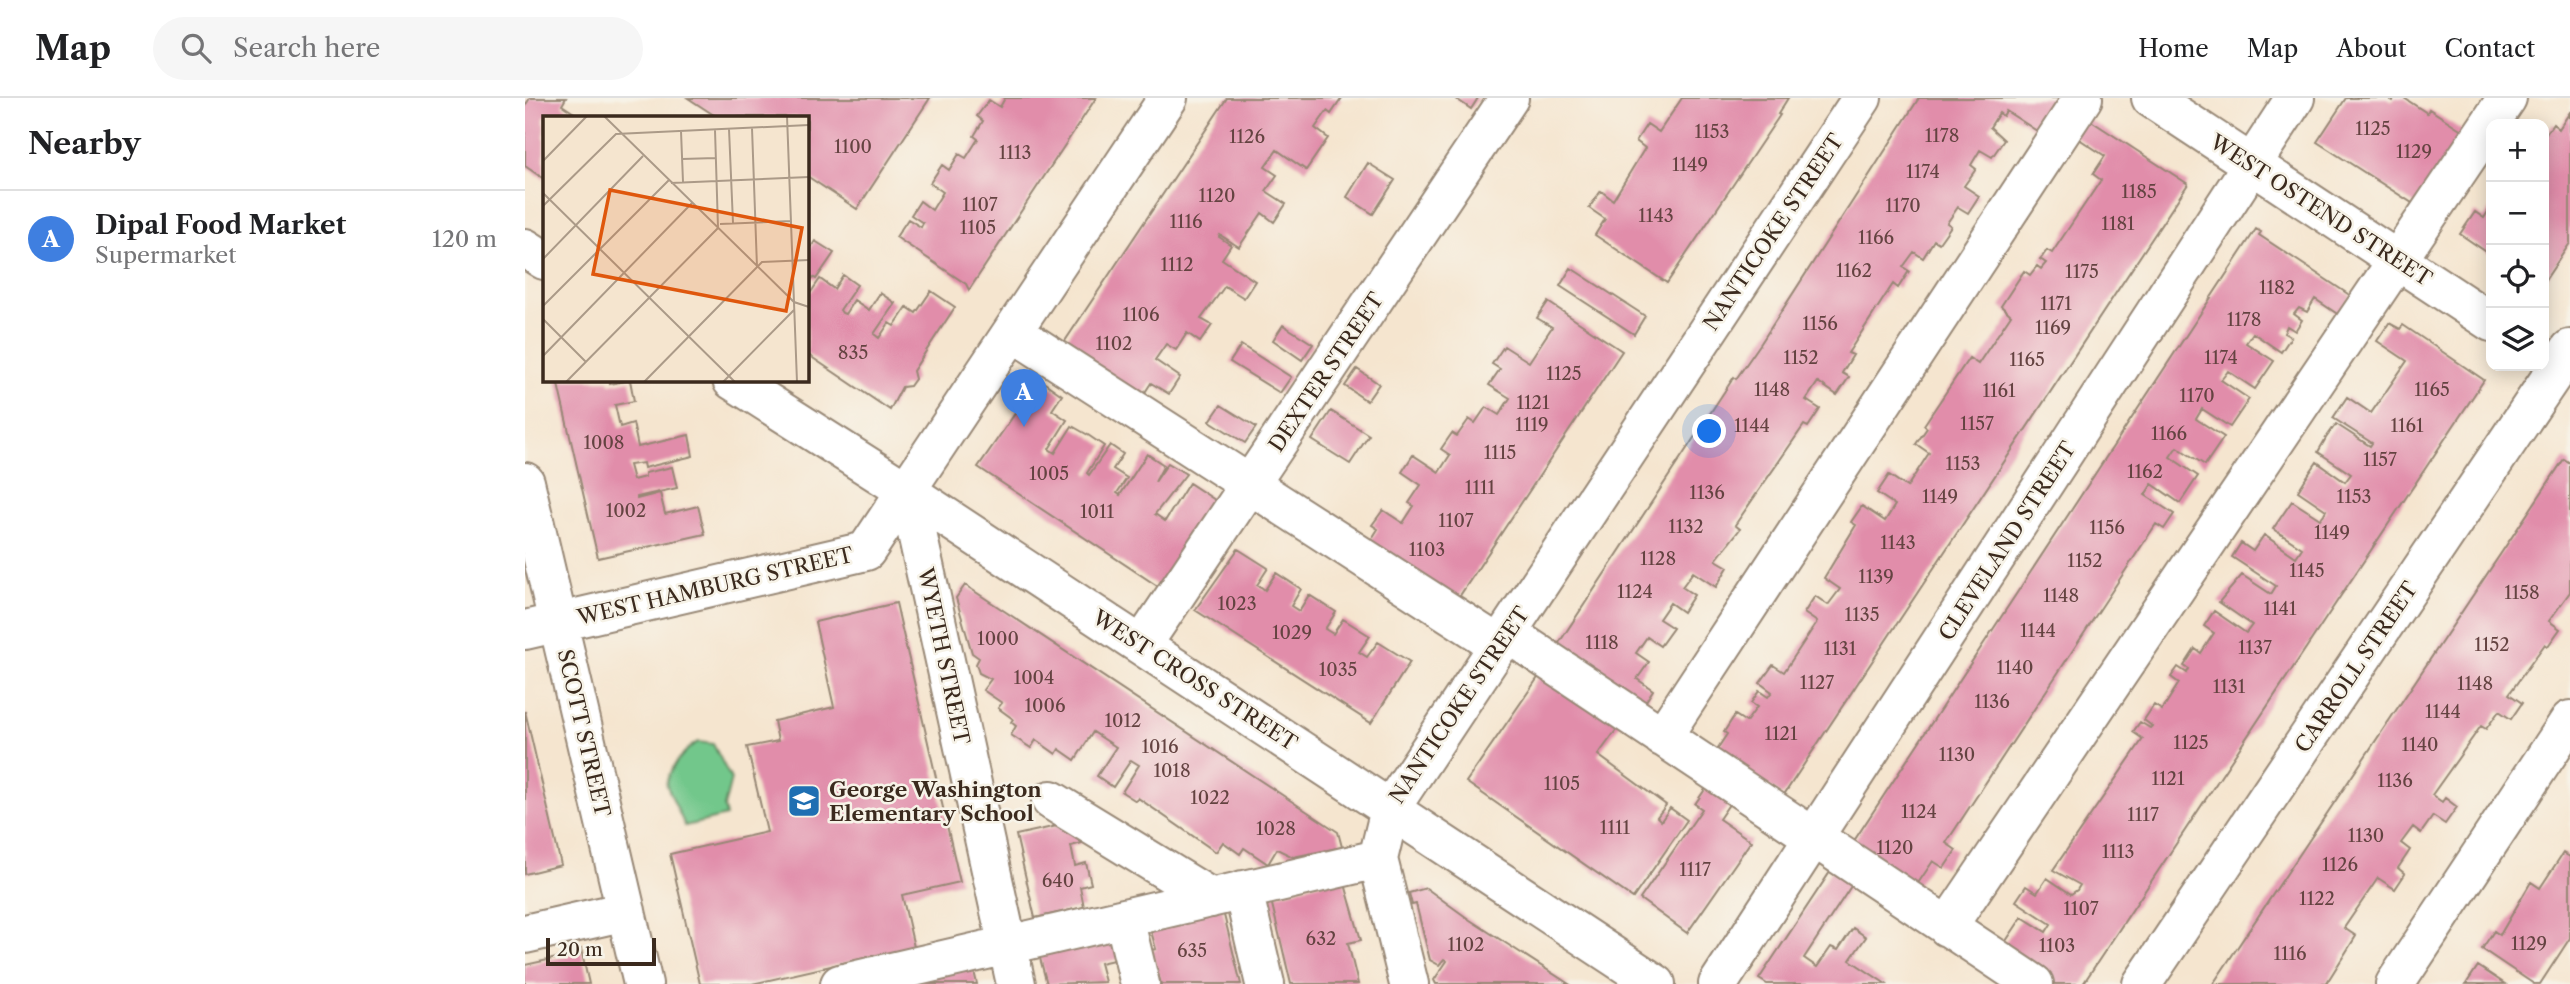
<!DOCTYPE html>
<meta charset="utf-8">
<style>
body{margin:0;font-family:"Libre Caslon Text",serif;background:#f6f6f6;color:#202124}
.controls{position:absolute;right:21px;top:21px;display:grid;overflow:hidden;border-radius:14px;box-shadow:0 4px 18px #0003}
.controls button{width:63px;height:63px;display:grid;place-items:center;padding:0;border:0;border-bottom:2px solid #e0e0e0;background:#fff;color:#202124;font:35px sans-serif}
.scale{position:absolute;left:21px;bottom:18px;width:110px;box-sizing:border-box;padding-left:7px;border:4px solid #3b2a1e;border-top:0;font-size:19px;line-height:24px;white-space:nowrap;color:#3b2a1e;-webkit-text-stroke:5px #f7f3e8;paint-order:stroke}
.you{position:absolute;left:1185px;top:334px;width:24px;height:24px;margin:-18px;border:5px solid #fff;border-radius:50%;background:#1a73e8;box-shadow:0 0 0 10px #1a73e833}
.badge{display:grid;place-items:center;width:46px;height:46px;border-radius:50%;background:#1f6fb2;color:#fff;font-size:23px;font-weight:700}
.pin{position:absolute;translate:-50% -58px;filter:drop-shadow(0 2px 4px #0008)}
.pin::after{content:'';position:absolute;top:37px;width:24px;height:21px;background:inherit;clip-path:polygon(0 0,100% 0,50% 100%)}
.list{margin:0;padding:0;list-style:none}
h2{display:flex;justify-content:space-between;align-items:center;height:91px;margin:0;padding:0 28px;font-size:30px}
h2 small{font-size:23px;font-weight:400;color:#757577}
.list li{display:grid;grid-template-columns:46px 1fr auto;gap:21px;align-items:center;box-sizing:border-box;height:98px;padding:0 28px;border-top:2px solid #e0e0e0}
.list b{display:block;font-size:26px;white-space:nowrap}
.list p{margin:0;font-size:23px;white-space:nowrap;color:#757577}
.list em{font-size:23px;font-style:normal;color:#757577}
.icon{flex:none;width:38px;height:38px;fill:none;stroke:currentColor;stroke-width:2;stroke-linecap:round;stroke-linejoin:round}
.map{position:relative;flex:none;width:2045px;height:886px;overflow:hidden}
header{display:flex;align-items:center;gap:42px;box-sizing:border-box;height:98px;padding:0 35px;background:#fff;border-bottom:2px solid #e0e0e0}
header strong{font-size:33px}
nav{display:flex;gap:38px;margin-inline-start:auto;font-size:24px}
.search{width:490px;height:63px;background:#f6f6f6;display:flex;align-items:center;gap:18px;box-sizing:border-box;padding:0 24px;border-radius:38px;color:#757577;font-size:26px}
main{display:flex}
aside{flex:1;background:#fff}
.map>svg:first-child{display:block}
</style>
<header>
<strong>Map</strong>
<div class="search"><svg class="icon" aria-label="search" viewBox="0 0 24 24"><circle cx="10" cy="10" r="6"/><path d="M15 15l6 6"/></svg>Search here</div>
<nav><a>Home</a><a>Map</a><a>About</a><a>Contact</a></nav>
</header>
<main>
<aside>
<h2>Nearby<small></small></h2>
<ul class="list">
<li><span class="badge" style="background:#3f7fe0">A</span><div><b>Dipal Food Market</b><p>Supermarket</p></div><em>120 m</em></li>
</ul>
</aside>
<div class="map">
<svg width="2045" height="886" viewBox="0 0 2045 886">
<rect width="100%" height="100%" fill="#f7f3e8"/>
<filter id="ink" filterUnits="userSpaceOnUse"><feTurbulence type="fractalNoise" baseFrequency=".0143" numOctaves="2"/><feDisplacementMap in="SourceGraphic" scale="14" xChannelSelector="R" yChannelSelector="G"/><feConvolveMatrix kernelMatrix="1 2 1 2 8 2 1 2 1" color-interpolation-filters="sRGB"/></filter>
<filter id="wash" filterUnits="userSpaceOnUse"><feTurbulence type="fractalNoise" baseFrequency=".00686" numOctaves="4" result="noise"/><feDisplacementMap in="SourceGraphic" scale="28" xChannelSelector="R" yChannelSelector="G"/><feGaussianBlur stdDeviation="1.57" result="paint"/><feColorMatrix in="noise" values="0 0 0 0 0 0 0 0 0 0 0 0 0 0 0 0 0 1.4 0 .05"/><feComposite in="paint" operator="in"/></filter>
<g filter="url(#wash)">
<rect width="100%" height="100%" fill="#f5e5cf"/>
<!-- green -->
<path fill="#72c78b" stroke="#567854" stroke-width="2" d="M 173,644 L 188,646 L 206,681 L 199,709 L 201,718 L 160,728 L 141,686 C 144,671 160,651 173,644 Z"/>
<g id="blocks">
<!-- building -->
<path fill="#e18daa" d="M 5,0 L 41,0 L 37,7 L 52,17 L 19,19 L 19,81 L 0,68 L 0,8 Z
M 163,0 L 405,0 L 332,111 L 282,78 L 282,19 L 192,19 Z
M 480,0 L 571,0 L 444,192 L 441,186 L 371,139 L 383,121 L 396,129 L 398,125 L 386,117 L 395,103 L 407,112 L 418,94 L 405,85 L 417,67 L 424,72 L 434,56 L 441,60 L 453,41 L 449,38 L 458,23 L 452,18 L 464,2 L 475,9 Z
M 702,0 L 817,0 L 806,16 L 802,13 L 790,30 L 803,40 L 781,72 L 752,52 L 740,69 L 752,77 L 741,93 L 761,106 L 749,124 L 737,115 L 714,149 L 695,137 L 694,139 L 706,147 L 697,161 L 730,183 L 719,200 L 700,188 L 676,221 L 687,227 L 675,244 L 662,235 L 651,252 L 641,246 L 630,262 L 655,279 L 644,296 L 626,285 L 615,302 L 536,249 Z
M 930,0 L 953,0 L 946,11 Z
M 1157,0 L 1263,0 L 1253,16 L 1255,17 L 1142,185 L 1070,137 L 1080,121 L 1064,110 L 1076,93 L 1088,102 L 1120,50 L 1111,43 L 1122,26 L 1134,34 Z
M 1394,0 L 1533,0 L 1544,7 L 1523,40 L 1481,13 L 1478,18 L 1474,15 L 1465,29 L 1479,42 L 1467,59 L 1455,52 L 1446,67 L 1451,71 L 1439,88 L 1454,98 L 1443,115 L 1433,109 L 1422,125 L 1426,128 L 1414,145 L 1409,142 L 1398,160 L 1389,154 L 1378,169 L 1384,173 L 1373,190 L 1368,186 L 1323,255 L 1328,257 L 1317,275 L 1324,279 L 1312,297 L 1293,284 L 1281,302 L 1295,311 L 1283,329 L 1279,327 L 1210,427 L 1215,431 L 1191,462 L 1203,469 L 1191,489 L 1168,474 L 1157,489 L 1169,497 L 1158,514 L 1145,505 L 1134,521 L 1148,530 L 1135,548 L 1122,539 L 1111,555 L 1124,564 L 1112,581 L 1128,592 L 1116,611 L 1028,554 L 1209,279 L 1211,281 L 1236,245 Z
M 1821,0 L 1862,0 L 1868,3 L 1870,0 L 1879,0 L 1902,15 L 1904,11 L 1943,36 L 1895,110 L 1792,44 Z
M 2045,14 L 2045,145 L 2019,184 L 2019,39 L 2028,26 L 2034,31 Z
M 1557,17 L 1663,86 L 1258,698 L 1191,653 L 1202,636 L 1199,634 L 1210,617 L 1221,624 L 1232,609 L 1226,605 L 1234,593 L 1243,599 L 1247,594 L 1235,585 L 1248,567 L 1259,574 L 1292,524 L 1279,515 L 1290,498 L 1303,507 L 1315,491 L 1299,480 L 1331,427 L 1326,424 L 1337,408 L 1360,423 L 1370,407 L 1352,395 L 1364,377 L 1382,389 L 1404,355 L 1391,346 L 1402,330 L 1399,327 L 1444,260 L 1453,266 L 1486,217 L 1476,208 L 1499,173 L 1505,177 L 1512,168 L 1516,171 L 1521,165 L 1515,161 L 1517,159 L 1522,152 L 1527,155 L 1576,82 L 1568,76 L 1580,58 L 1545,35 Z
M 843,65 L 870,82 L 848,116 L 822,99 Z
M 1966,109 L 1966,157 L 1935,136 L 1950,114 L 1959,120 Z
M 1731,131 L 1736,134 L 1734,137 L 1826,198 L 1814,217 L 1790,201 L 1782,214 L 1774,210 L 1769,216 L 1777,222 L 1770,233 L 1762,228 L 1759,235 L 1766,239 L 1756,254 L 1728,235 L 1721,245 L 1749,263 L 1730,291 L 1703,273 L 1700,277 L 1696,282 L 1724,301 L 1705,329 L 1677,311 L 1671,321 L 1699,339 L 1680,367 L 1652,349 L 1649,353 L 1645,359 L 1673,378 L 1655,405 L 1627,386 L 1620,397 L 1649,416 L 1639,431 L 1631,426 L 1421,745 L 1431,752 L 1419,770 L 1408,763 L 1387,794 L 1323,752 Z
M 290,143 L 309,155 L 291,181 L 288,179 L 282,188 L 282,155 Z
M 1046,170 L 1120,218 L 1109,236 L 1035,188 Z
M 318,177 L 332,187 L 315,212 L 317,215 L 320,216 L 329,202 L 344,212 L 355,195 L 370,205 L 349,236 L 354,240 L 364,225 L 369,228 L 382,209 L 391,215 L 406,193 L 430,209 L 388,273 L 390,281 L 385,288 L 377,289 L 365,312 L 282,256 L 282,191 L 286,194 L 295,181 L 309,191 Z
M 1023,204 L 1097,253 L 928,508 L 841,450 L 853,431 L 847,427 L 858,412 L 878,425 L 889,408 L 884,405 L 896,387 L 877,374 L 888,357 L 914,374 L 925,357 L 916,351 L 927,335 L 932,338 L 944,321 L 950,325 L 961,309 L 974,317 L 985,300 L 964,287 L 975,271 L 967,266 L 979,248 L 1004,264 L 1027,229 L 1012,220 Z
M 1864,225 L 1875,231 L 1878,227 L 1959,282 L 1558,886 L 1526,886 L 1475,852 L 1497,819 L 1521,834 L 1526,826 L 1491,803 L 1501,788 L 1512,795 L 1522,780 L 1546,796 L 1552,792 L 1555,787 L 1528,772 L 1618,641 L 1608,634 L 1615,624 L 1625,630 L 1627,628 L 1619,622 L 1629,607 L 1637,612 L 1654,585 L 1646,579 L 1653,569 L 1662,575 L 1664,571 L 1659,568 L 1670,551 L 1676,555 L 1689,535 L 1679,528 L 1689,513 L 1721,535 L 1727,527 L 1694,504 L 1717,477 L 1746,496 L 1751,488 L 1707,459 L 1716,445 L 1728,453 L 1739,437 L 1771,459 L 1777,450 L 1748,431 L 1767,403 L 1795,421 L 1799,416 L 1801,412 L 1773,393 L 1781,380 L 1792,364 L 1820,384 L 1826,376 L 1793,354 L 1801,340 L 1811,326 L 1845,348 L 1847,345 L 1808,320 L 1822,299 L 1846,315 L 1882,263 L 1852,243 Z
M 758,227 L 788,246 L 777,262 L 748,242 Z
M 716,247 L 766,279 L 755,295 L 705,264 Z
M 832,271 L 854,286 L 842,303 L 820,288 Z
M 514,281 L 537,297 L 527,312 L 542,322 L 524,351 L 530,355 L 547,328 L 563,337 L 579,348 L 562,375 L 564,377 L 585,347 L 598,356 L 588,371 L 602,380 L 592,395 L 595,397 L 622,356 L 639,367 L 630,384 L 643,365 L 661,376 L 630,416 L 640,423 L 664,385 L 693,404 L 640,493 L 453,369 Z
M 32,282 L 84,282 L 85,286 L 105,282 L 109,303 L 90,307 L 95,329 L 108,325 L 113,349 L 164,337 L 168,358 L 119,370 L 118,365 L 104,367 L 108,382 L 120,379 L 120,375 L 147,369 L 152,390 L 112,399 L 112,401 L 135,395 L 140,416 L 173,408 L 180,436 L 73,460 Z
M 696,307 L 731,329 L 720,345 L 685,323 Z
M 806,313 L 844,337 L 825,366 L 787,342 Z
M 2039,361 L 2045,365 L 2045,494 L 2024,523 L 2035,531 L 2023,548 L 2020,546 L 1984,596 L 1997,605 L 1986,621 L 1974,613 L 1961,631 L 1956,628 L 1907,697 L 1917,704 L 1920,700 L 1932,709 L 1920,726 L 1908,718 L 1896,735 L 1888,729 L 1876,745 L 1885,752 L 1873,770 L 1880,776 L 1870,791 L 1853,780 L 1819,830 L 1831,838 L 1801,886 L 1688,886 Z
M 713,451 L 743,470 L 732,487 L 736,489 L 740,492 L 751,475 L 776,491 L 766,508 L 774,513 L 784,497 L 811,514 L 800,531 L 808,536 L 818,521 L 845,538 L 834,554 L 842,559 L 853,544 L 885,564 L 846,625 L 670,512 Z
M 440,487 L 813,734 L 817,749 L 768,759 L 752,751 L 743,766 L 719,750 L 715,756 L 698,744 L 691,754 L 613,700 L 611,703 L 597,694 L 614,667 L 606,662 L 588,689 L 572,678 L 591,649 L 568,634 L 550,662 L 534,651 L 531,656 L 511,642 L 506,650 L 486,637 L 491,628 L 486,624 L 488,621 L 473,610 L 477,605 L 458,592 L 466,581 L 454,575 L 451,566 L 454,560 L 447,555 L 431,500 Z
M 371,505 L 435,784 L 377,797 L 389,849 L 227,886 L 175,886 L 145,756 L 242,734 L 222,649 L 253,643 L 249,623 L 309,609 L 290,524 Z
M 1021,568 L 1100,620 L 1073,657 L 1141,707 L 1132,719 L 1136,723 L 1145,710 L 1162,722 L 1108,800 L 941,684 Z
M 0,613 L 36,767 L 0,776 Z
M 1190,677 L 1213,693 L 1194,721 L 1226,743 L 1162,835 L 1115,801 L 1177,711 L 1170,706 Z
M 541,726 L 553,729 L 557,745 L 546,748 L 550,768 L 561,765 L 566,786 L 555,789 L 559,809 L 510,820 L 491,737 Z
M 2038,755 L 2045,759 L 2045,840 L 2015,886 L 2009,886 L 1957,851 L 1969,833 L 1975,837 L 2006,784 L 2015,790 Z
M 1309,768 L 1330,782 L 1279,860 L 1292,869 L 1306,849 L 1313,852 L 1328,830 L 1341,839 L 1325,862 L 1361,886 L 1242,886 L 1234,881 Z
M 818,779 L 836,842 L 823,845 L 833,886 L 766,886 L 745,798 Z
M 901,790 L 945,822 L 1044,886 L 911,886 L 909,882 L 922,863 L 919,861 L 914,867 L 905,862 L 891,806 L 887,807 L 884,795 Z
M 697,809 L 716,886 L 636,886 L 626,852 L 631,851 L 624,826 Z
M 596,833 L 602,859 L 575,865 L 580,884 L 522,886 L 513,853 Z
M 56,851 L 64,886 L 0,886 L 0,867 L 50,856 L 49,853 Z
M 1953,868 L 1980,886 L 1941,886 Z
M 448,869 L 452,886 L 381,886 Z"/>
</g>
</g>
<g filter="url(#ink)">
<use href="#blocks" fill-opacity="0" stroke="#988876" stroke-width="2"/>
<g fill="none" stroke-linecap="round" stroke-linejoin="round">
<defs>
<path id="minor" d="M 1626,0 L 1966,224
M 0,150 L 19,162
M 488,234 L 974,547
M 207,282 L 383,394 L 1131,886
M 0,384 L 118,886
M 383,394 L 491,886
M 0,532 L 341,453 L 643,0
M 982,535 L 1509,886
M 617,547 L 984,0
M 1137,639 L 1558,0
M 526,702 L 686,800
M 718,792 L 740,886
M 599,820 L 615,886
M 1422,829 L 1982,0
M 0,836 L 101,813
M 315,886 L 853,761
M 884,886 L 853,761 L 865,711 L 1337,0
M 1193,886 L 1770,0
M 1617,886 L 2045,251
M 1870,886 L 2045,622"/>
</defs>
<!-- minor casing -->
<use href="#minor" stroke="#988876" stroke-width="42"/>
<!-- minor -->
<use href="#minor" stroke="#fff" stroke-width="38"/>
</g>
</g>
<!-- icons -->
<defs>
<symbol id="school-square" viewBox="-11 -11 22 22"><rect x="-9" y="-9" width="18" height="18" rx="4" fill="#1f6fb2" stroke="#f7f3e8"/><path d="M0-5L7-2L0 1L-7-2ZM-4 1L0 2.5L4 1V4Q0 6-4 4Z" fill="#fff"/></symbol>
</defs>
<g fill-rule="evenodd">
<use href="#school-square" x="260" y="684" width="38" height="38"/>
</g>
<g text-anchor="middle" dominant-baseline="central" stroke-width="5" stroke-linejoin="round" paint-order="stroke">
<!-- number labels -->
<g font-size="18" fill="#644341">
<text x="1848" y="31">1125</text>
<text x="1187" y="34">1153</text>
<text x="1417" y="38">1178</text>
<text x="722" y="39">1126</text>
<text x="328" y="49">1100</text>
<text x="1889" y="54">1129</text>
<text x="490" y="55">1113</text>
<text x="1165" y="67">1149</text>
<text x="1398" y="74">1174</text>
<text x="1614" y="94">1185</text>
<text x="692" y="98">1120</text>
<text x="455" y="107">1107</text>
<text x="1378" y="108">1170</text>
<text x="1131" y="118">1143</text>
<text x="661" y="124">1116</text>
<text x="1593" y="126">1181</text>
<text x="453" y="130">1105</text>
<text x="1351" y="140">1166</text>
<text x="652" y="167">1112</text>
<text x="1329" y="173">1162</text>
<text x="1557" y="174">1175</text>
<text x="1752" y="190">1182</text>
<text x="1531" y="206">1171</text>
<text x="616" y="217">1106</text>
<text x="1719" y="222">1178</text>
<text x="1295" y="226">1156</text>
<text x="1528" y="230">1169</text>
<text x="589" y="246">1102</text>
<text x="328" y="255">835</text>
<text x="1276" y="260">1152</text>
<text x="1696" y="260">1174</text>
<text x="1502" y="262">1165</text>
<text x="1039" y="276">1125</text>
<text x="1247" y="292">1148</text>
<text x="1907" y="292">1165</text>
<text x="1474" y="293">1161</text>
<text x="1672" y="298">1170</text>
<text x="1008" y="305">1121</text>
<text x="1452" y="326">1157</text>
<text x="1007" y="327">1119</text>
<text x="1227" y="328">1144</text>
<text x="1882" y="328">1161</text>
<text x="1644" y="336">1166</text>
<text x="79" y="345">1008</text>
<text x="975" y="355">1115</text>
<text x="1855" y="362">1157</text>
<text x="1438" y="366">1153</text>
<text x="1620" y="374">1162</text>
<text x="524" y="376">1005</text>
<text x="955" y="390">1111</text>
<text x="1182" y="395">1136</text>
<text x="1415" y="399">1149</text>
<text x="1829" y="399">1153</text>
<text x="101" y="413">1002</text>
<text x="572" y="414">1011</text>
<text x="931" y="423">1107</text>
<text x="1161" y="429">1132</text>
<text x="1582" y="430">1156</text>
<text x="1807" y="435">1149</text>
<text x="1373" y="445">1143</text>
<text x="902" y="452">1103</text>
<text x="1133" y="461">1128</text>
<text x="1560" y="463">1152</text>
<text x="1782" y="473">1145</text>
<text x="1351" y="479">1139</text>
<text x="1110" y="494">1124</text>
<text x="1997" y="495">1158</text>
<text x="1536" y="498">1148</text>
<text x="712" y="506">1023</text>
<text x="1755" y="511">1141</text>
<text x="1337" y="517">1135</text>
<text x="1513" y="533">1144</text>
<text x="767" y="535">1029</text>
<text x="473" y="541">1000</text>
<text x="1077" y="545">1118</text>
<text x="1967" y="547">1152</text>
<text x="1730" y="550">1137</text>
<text x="1315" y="551">1131</text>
<text x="1490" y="570">1140</text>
<text x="813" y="572">1035</text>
<text x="509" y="580">1004</text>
<text x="1292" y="585">1127</text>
<text x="1950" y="586">1148</text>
<text x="1704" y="589">1131</text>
<text x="1467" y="604">1136</text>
<text x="520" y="608">1006</text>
<text x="1918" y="614">1144</text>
<text x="598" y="623">1012</text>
<text x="1256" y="636">1121</text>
<text x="1666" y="645">1125</text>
<text x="1895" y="647">1140</text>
<text x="635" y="649">1016</text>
<text x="1432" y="657">1130</text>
<text x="647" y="673">1018</text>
<text x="1643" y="681">1121</text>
<text x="1870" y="683">1136</text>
<text x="1037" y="686">1105</text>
<text x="685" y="700">1022</text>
<text x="1394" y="714">1124</text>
<text x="1618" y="717">1117</text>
<text x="1090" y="730">1111</text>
<text x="751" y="731">1028</text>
<text x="1841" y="738">1130</text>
<text x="1370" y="750">1120</text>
<text x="1593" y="754">1113</text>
<text x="1815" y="767">1126</text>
<text x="1170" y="772">1117</text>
<text x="533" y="783">640</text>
<text x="1792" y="801">1122</text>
<text x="1556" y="811">1107</text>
<text x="796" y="841">632</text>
<text x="2004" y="846">1129</text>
<text x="941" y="847">1102</text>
<text x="1532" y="848">1103</text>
<text x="667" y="853">635</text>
<text x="1765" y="856">1116</text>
</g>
<!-- street labels -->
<g font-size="21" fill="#3b2a1e" stroke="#f7f3e8">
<text transform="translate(1796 112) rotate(33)">WEST OSTEND STREET</text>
<text transform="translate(1248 134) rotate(-56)">NANTICOKE STREET</text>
<text transform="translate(801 274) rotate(-56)">DEXTER STREET</text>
<text transform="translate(1482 443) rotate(-57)">CLEVELAND STREET</text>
<text transform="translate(190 488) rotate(-13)">WEST HAMBURG STREET</text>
<text transform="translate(419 558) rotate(78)">WYETH STREET</text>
<text transform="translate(1831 569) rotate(-56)">CARROLL STREET</text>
<text transform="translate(670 582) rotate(33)">WEST CROSS STREET</text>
<text transform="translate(934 607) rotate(-56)">NANTICOKE STREET</text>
<text transform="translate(59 635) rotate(77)">SCOTT STREET</text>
</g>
<!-- poi labels -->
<g font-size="21" font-weight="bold" fill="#3b2a1e" stroke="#f7f3e8" text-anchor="start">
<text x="304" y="691">George Washington<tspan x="304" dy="24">Elementary School</tspan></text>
</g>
</g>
<!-- overview -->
<g transform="translate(18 18)">
<rect width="266" height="266" fill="#f5e5cf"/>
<path fill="none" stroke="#ab9a88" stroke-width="2" d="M 61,0 L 251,186 L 266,191M 244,0 L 254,266M 209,12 L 214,151M 186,13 L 190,107M 138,15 L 140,66M 139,43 L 173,42M 0,45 L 44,0M 128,67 L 266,61M 0,77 L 192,266M 0,90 L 73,18 L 266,9M 177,108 L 248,105M 0,143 L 100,40M 0,190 L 126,64M 0,203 L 43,246M 0,240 L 149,87M 23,266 L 175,112 L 172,14M 101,266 L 219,146 L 266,144M 180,266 L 251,194"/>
<path fill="#df570d" fill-opacity="0.15" stroke="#df570d" stroke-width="3.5" d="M 67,74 L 259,112 L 243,195 L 50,158 Z"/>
<rect width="266" height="266" fill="none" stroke="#3b2a1e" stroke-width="3.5"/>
</g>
</svg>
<div class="controls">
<button>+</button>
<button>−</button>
<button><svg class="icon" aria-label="locate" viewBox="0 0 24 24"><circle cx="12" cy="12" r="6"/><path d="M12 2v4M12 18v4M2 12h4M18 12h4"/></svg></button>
<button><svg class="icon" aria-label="layers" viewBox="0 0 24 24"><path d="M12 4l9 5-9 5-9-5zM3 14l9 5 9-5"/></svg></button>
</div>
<div class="scale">20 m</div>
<div class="you"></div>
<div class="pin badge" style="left:499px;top:329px;background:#3f7fe0">A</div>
</div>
</main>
